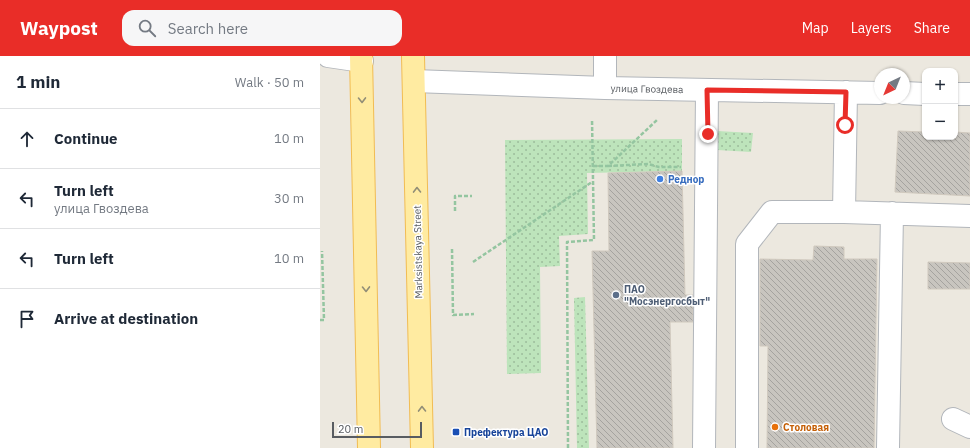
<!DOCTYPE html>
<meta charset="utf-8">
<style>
body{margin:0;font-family:"IBM Plex Sans",sans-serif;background:#f6f6f7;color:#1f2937}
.controls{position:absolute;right:12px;top:12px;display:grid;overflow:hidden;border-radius:8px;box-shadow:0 1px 3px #0004}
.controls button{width:36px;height:36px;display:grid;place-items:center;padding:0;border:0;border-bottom:1px solid #e0e1e3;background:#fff;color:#1f2937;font:20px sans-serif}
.compass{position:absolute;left:554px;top:12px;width:36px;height:36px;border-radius:50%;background:#fff;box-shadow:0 1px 3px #0004;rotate:223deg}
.scale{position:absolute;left:12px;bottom:10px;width:90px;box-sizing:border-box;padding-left:4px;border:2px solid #585c61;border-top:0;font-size:11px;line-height:14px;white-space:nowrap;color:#585c61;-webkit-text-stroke:3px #fff;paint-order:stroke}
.stop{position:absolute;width:12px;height:12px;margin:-9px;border:3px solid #e92d28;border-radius:50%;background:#fff}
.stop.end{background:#e92d28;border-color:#fff;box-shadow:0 1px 4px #0008}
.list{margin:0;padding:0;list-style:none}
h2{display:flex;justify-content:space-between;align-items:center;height:52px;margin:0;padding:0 16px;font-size:17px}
h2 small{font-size:13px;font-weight:400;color:#747a83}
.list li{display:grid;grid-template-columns:26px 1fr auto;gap:12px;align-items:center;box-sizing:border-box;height:60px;padding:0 16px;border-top:1px solid #e0e1e3}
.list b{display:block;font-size:15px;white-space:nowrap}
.list p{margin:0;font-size:13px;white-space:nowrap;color:#747a83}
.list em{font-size:13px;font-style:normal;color:#747a83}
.icon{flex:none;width:22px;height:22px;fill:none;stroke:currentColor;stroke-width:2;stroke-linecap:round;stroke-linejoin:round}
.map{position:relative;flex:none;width:650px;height:392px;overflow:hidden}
header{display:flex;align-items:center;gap:24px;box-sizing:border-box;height:56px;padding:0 20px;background:#e92d28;color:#fff}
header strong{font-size:19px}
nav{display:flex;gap:22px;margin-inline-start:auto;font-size:14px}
.search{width:280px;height:36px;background:#f6f6f7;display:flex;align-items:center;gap:10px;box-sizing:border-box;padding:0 14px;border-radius:12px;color:#747a83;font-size:15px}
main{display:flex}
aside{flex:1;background:#fff}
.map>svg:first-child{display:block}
</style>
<header>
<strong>Waypost</strong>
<div class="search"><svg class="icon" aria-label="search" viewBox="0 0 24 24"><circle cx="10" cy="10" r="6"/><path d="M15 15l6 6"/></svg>Search here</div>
<nav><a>Map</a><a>Layers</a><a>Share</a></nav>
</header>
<main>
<aside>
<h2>1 min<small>Walk · 50 m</small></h2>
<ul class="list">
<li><svg class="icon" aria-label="ahead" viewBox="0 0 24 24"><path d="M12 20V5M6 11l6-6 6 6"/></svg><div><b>Continue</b></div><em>10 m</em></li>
<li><svg class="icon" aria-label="left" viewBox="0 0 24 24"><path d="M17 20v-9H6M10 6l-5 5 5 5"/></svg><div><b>Turn left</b><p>улица Гвоздева</p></div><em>30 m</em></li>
<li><svg class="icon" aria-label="left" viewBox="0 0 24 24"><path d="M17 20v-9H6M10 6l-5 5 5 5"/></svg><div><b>Turn left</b></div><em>10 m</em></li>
<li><svg class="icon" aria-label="arrive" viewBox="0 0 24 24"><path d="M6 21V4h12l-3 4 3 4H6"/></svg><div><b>Arrive at destination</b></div></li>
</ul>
</aside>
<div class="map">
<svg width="650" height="392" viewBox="0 0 650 392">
<defs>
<pattern id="grass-dots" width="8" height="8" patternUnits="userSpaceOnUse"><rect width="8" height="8" fill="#bde4bb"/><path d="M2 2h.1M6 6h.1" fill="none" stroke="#9cbc9b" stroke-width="1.8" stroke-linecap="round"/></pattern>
<pattern id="building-back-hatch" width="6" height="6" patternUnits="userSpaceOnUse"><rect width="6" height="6" fill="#c8c5bf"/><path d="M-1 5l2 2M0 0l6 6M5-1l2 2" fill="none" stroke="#a5a39f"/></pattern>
</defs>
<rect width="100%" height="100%" fill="#ece8df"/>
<!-- grass -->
<path fill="url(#grass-dots)" d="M 397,75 L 433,77 L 431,96 L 397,94 Z
M 362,83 L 362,115 L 267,117 L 268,178 L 239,180 L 240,210 L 220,211 L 221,317 L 187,318 L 185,84 Z
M 265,241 L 269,392 L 257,392 L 254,242 Z"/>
<!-- building -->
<path fill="url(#building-back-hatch)" stroke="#d0c9be" d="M 578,75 L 605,76 L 605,81 L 635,81 L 635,76 L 650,77 L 650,140 L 575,136 Z
M 362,115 L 365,239 L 373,239 L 373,266 L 350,266 L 353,392 L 277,392 L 272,195 L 289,195 L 288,117 Z
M 494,190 L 524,191 L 524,203 L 557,203 L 554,392 L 447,392 L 448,290 L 440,290 L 440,203 L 493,204 Z
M 608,206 L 650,207 L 650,233 L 608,233 Z"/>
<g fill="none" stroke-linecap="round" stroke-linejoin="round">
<defs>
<path id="minor" d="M 8,0 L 42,5
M 94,25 L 285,32 L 560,37
M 285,32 L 285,0
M 584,37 L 605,38
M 635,38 L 650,38
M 524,156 L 650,160
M 633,363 L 650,371
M 384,392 L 387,34
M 427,392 L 427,188 L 452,156 L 524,156 L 526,36
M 568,392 L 572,157"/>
<path id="major" d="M 41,0 L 49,392
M 93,0 L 102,392"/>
</defs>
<!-- minor casing -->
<use href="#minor" stroke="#b2b6bb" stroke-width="24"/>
<!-- major casing -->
<use href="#major" stroke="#f1bc53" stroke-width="24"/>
<!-- path -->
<path stroke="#94c5a0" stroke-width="2.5" stroke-dasharray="4 2" stroke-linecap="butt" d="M 273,110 L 288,110 L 337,64
M 288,110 L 328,108 L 339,111 L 361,111
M 135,155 L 135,140 L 152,140
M 132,193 L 133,259 L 154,258
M 153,206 L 272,126
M 0,264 L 4,264 L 2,195
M 248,392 L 247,186 L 274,184 L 272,63"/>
<!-- minor -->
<use href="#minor" stroke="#fff" stroke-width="22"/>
<!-- major -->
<use href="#major" stroke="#ffeba1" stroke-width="22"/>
</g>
<!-- one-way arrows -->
<defs><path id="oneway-chevron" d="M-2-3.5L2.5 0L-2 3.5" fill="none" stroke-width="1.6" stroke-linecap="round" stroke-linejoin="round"/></defs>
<g stroke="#928e77">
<use href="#oneway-chevron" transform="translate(42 44) rotate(89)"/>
<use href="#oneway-chevron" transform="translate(97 134) rotate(-91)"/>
<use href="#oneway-chevron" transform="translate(46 233) rotate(89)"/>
<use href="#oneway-chevron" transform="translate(102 353) rotate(-91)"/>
</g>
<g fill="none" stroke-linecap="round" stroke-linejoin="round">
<!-- route -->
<path stroke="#e92d28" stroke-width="5" d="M 388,78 L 387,34 L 526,36 L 525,69"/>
</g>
<!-- markers -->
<circle fill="#3f7fe0" stroke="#fff" stroke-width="1.5" cx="340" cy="123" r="4"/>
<circle fill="#5c6f8a" stroke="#fff" stroke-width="1.5" cx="296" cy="239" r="4"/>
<circle fill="#e8710a" stroke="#fff" stroke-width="1.5" cx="455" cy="371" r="4"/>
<rect fill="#1a4fb4" stroke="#fff" stroke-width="1.5" x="132" y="372" width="8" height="8" rx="2"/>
<g text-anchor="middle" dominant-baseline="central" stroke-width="3" stroke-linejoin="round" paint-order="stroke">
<!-- street labels -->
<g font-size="10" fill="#585c61" stroke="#fff">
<text transform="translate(327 33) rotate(1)">улица Гвоздева</text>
<text transform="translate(98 196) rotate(-91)">Marksistskaya Street</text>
</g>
<!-- shop labels -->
<g font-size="10" font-weight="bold" fill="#366cbe" stroke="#fff" text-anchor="start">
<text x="348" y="123">Реднор</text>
</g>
<!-- service labels -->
<g font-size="10" font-weight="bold" fill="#4e5e75" stroke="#fff" text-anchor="start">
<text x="304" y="233">ПАО<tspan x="304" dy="12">"Мосэнергосбыт"</tspan></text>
</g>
<!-- food labels -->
<g font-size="10" font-weight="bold" fill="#c56008" stroke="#fff" text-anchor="start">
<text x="463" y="371">Столовая</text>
</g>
<!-- transit labels -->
<g font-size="10" font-weight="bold" fill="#164399" stroke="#fff" text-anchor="start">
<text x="144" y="376">Префектура ЦАО</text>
</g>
</g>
</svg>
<div class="controls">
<button>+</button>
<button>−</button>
</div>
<svg class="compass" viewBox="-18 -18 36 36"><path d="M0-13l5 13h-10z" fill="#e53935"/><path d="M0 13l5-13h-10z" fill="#747a83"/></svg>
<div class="scale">20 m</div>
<div class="stop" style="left:525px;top:69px"></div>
<div class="stop end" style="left:388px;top:78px"></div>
</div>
</main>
